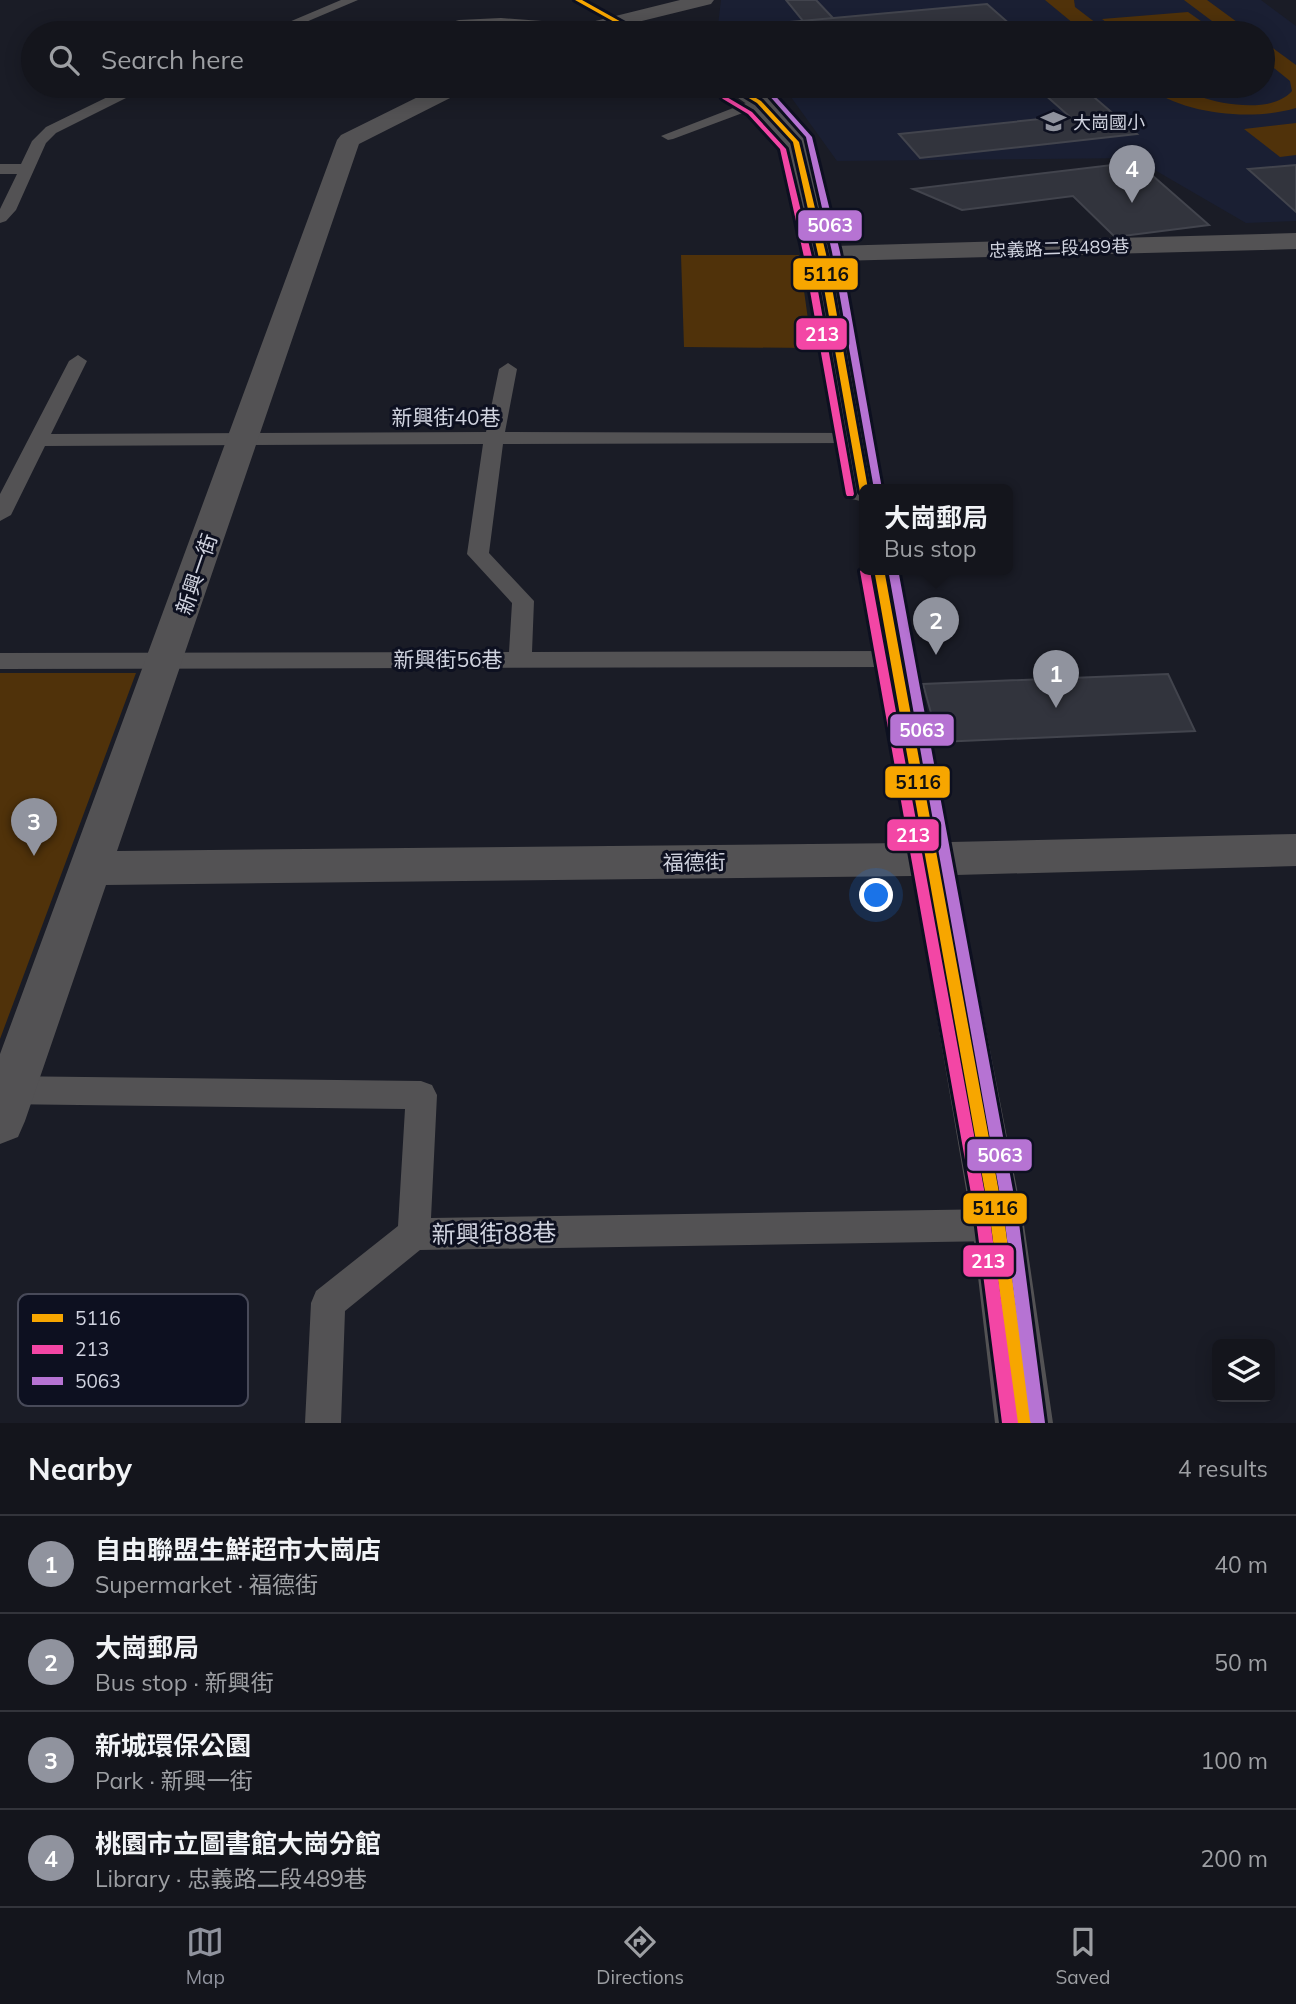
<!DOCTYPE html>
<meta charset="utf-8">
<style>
body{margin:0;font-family:Mulish,"Noto Sans TC",sans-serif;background:#212229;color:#f1f3f6}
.controls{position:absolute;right:21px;bottom:21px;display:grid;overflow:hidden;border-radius:10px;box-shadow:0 4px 18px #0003}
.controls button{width:63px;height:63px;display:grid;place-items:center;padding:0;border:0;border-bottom:2px solid #33343b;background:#14151c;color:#f1f3f6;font:35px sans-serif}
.you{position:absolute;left:877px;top:896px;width:24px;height:24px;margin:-18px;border:5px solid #fff;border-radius:50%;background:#1a73e8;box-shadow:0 0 0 10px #1a73e833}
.badge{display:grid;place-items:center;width:46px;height:46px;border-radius:50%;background:#90939e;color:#fff;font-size:23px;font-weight:700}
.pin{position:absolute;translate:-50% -58px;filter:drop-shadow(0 2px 4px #0008)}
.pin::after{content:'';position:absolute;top:37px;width:24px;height:21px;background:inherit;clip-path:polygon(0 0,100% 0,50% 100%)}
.popup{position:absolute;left:859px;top:484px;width:154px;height:91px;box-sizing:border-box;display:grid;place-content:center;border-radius:10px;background:#14151c;filter:drop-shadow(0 2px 5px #0005);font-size:23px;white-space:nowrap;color:#9d9fa3}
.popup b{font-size:26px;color:#f1f3f6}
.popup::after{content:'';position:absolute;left:50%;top:100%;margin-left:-14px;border:14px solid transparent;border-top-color:#14151c}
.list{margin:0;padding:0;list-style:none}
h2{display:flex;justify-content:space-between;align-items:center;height:91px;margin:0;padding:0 28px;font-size:30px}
h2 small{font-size:23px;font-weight:400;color:#9d9fa3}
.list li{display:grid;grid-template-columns:46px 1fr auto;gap:21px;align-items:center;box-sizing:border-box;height:98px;padding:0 28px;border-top:2px solid #33343b}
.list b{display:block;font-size:26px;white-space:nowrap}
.list p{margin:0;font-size:23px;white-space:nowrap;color:#9d9fa3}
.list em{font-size:23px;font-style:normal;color:#9d9fa3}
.icon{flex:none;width:38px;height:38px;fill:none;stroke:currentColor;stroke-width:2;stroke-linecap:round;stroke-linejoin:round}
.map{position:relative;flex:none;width:1296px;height:1423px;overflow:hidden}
.search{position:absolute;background:#14151c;box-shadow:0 4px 18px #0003;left:21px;right:21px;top:21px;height:77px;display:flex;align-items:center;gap:18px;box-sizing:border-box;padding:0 24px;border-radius:38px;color:#9d9fa3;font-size:26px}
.sheet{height:483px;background:#14151c}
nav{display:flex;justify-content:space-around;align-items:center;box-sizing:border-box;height:98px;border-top:2px solid #33343b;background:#14151c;font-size:19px;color:#9d9fa3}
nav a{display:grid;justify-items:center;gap:4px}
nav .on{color:#90939e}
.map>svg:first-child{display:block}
</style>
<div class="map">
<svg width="1296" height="1423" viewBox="0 0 1296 1423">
<rect width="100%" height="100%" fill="#1a1c26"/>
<!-- built -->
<path fill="#1a1f33" d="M 721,0 L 1261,0 L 1296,26 L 1296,221 L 1246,223 L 1134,158 L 837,161 L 783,86 L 1263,86 L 1263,33 L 717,33 Z"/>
<!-- green -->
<path fill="#50320a" d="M 1045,0 L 1074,0 L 1075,7 L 1109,33 L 1085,33 Z
M 1184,0 L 1207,0 L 1252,33 L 1228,33 Z
M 1188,12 L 1218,33 L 1120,33 L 1102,19 Z
M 1263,41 L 1296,65 L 1296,108 C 1253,121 1183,115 1147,86 C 1156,86 1167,84 1175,86 C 1184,87 1192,94 1201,97 C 1224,105 1273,113 1292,91 L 1290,81 L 1263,59 Z
M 1296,123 L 1296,155 L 1280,157 L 1244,129 Z
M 681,255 L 799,255 L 812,348 L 684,347 Z
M 0,673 L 136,673 L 0,1039 Z"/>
<!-- building -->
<path fill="#32343d" stroke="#42444d" stroke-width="2" d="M 786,0 L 816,0 L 833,18 L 803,21 Z
M 987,4 L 1020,33 L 978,33 L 969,25 L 878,33 L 729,33 L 725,28 Z
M 1035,86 L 1081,86 L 1137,134 L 920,158 L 899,134 L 1069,116 Z
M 1137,162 L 1209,225 L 1115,237 L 1073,196 L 962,210 L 913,189 Z
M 1296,165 L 1296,212 L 1248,169 Z
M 1168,674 L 1195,731 L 939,742 L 923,684 Z"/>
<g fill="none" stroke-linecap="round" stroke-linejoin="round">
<!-- service -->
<path fill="#535254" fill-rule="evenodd" d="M 341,0 L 358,0 L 280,33 L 263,33 Z
M 501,18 L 583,24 L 589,28 L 583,32 L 501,26 L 413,33 L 459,20 Z
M 130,86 L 215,90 L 274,86 L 267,90 L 215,98 L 130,96 L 56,133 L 46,143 L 16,210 L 6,221 L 0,223 L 0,209 L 17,174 L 0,174 L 0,164 L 21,164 L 32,141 L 46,127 Z
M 759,98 L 766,102 L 764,105 L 673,139 L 668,140 L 661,136 Z
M 78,355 L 87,361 L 51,434 L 486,432 L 499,369 L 508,363 L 517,369 L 505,432 L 861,433 L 864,437 L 854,443 L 503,444 L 489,553 L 534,601 L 532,652 L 895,651 L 903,653 L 907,659 L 903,665 L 895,667 L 0,669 L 0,653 L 509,652 L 512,603 L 467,554 L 483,444 L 45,446 L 11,515 L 0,521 L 0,494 L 69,361 Z
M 0,1076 L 421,1081 L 432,1085 L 437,1095 L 431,1218 L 998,1209 L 1010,1214 L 1015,1225 L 1010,1236 L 998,1241 L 420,1250 L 345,1311 L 341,1423 L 305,1423 L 311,1303 L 316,1291 L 398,1226 L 405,1109 L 0,1104 Z"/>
<!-- minor -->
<path fill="#535254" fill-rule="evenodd" d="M 680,0 L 714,0 L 711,4 L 593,33 L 560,33 L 563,29 Z
M 440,86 L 467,86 L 464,91 L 359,144 L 117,851 L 908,843 L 862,569 L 864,565 L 864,569 L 896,569 L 950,842 L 1296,834 L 1296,866 L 956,875 L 1024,1225 L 1053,1423 L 995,1423 L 972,1225 L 913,876 L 106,885 L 25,1121 L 18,1137 L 0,1144 L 0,1054 L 337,140 L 341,135 Z
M 721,86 L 747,86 L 767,97 L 804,137 L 833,246 L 1296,233 L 1296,249 L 837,261 L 880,489 L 864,489 L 864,502 L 852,499 L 848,492 L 809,254 L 785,144 L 751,107 Z"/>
<defs>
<path id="bus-1" d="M 575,0 L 582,0 L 641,33 L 634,33 Z
M 729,86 L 736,86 L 761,101 L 799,142 L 826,254 L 868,489 L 864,489 L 864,495 L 860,492 L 818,254 L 793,142 L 757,103 Z
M 874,569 L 884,569 L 1005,1225 L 1032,1423 L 1016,1423 L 991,1225 Z"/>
<path id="bus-2" d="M 725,96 L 752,112 L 786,149 L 812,257 L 854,494 L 853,496 L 847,496 L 846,494 L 804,257 L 780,149 L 748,114 L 723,99 L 722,98 Z
M 864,568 L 870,571 L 991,1227 L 1018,1423 L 1002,1423 L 977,1227 L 860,571 Z"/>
<path id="bus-3" d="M 756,86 L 763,86 L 771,91 L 812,137 L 840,252 L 882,489 L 874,489 L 832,252 L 806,137 L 767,93 Z
M 888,569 L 898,569 L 1019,1223 L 1045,1423 L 1031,1423 L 1030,1421 L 1005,1223 Z"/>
</defs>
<!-- bus-1 casing -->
<use href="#bus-1" stroke="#0d1020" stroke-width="6"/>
<!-- bus-2 casing -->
<use href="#bus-2" stroke="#0d1020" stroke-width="6"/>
<!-- bus-3 casing -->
<use href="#bus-3" stroke="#0d1020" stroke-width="6"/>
<!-- bus-1 -->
<use href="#bus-1" fill="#f7a600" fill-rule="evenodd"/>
<!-- bus-2 -->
<use href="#bus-2" fill="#f346a5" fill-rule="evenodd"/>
<!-- bus-3 -->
<use href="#bus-3" fill="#b673d3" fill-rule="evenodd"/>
</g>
<!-- icons -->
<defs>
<symbol id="school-bare" viewBox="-9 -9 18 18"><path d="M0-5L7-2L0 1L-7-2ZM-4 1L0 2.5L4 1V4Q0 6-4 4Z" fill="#90939e" stroke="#0d1020" stroke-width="2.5" paint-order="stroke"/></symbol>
</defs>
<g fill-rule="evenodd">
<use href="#school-bare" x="1036" y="104" width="35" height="35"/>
</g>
<g text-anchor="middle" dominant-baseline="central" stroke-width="6" stroke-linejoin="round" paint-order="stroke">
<!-- far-poi labels -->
<g font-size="18" fill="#d0d3df" stroke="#0d1020" text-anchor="start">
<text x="1073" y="122">大崗國小</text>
</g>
<!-- far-street labels -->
<g font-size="18" fill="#d0d3df" stroke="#0d1020">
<text transform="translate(1059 248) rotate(-2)">忠義路二段489巷</text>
</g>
<!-- street labels -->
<g font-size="21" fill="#d0d3df" stroke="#0d1020">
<text x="446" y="417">新興街40巷</text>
<text transform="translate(196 574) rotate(-71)">新興一街</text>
<text x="448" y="659">新興街56巷</text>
<text transform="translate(694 862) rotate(-1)">福德街</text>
</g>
<!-- near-street labels -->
<g font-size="24" fill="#d0d3df" stroke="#0d1020">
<text transform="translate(494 1233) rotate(-1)">新興街88巷</text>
</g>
</g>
<!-- legend -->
<rect x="18" y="1294" width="230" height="112" rx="10" fill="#0d1020" stroke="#484a59" stroke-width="2"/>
<rect x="32" y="1314" width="31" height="8" fill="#f7a600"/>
<rect x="32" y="1345" width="31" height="9" fill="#f346a5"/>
<rect x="32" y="1377" width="31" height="8" fill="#b673d3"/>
<g font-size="19" fill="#d0d3df">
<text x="75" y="1325">5116</text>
<text x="75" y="1356">213</text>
<text x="75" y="1388">5063</text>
</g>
<g stroke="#0d1020" stroke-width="2.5">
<rect x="797" y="209" width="66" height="33" rx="7" fill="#b673d3"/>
<rect x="792" y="257" width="67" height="34" rx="7" fill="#f7a600"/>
<rect x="795" y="317" width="53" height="34" rx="7" fill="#f346a5"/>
<rect x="889" y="713" width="66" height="34" rx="7" fill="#b673d3"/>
<rect x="884" y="765" width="67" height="34" rx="7" fill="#f7a600"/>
<rect x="886" y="818" width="54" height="34" rx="7" fill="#f346a5"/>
<rect x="966" y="1138" width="67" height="34" rx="7" fill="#b673d3"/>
<rect x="962" y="1192" width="66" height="33" rx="7" fill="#f7a600"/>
<rect x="962" y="1244" width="53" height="34" rx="7" fill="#f346a5"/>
</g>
<g font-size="19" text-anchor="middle" font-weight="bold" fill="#fff">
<text x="830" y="232">5063</text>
<text x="822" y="341">213</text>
<text x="922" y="737">5063</text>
<text x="913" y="842">213</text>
<text x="1000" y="1162">5063</text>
<text x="988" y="1268">213</text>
</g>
<g font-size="19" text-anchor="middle" font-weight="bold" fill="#111">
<text x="826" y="281">5116</text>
<text x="918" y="789">5116</text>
<text x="995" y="1215">5116</text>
</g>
</svg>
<div class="controls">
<button><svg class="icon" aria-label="layers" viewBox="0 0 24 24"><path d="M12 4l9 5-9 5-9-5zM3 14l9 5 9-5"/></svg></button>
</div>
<div class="you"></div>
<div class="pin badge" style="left:1056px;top:708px">1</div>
<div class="pin badge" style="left:936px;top:655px">2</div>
<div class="popup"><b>大崗郵局</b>Bus stop</div>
<div class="pin badge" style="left:34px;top:856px">3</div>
<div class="pin badge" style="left:1132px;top:203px">4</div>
<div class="search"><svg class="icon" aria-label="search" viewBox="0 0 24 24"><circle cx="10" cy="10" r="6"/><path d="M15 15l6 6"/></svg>Search here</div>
</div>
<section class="sheet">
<h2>Nearby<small>4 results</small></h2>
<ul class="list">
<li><span class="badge">1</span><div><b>自由聯盟生鮮超市大崗店</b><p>Supermarket · 福德街</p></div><em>40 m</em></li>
<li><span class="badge">2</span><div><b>大崗郵局</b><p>Bus stop · 新興街</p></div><em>50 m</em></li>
<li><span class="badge">3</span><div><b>新城環保公園</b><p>Park · 新興一街</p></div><em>100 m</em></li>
<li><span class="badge">4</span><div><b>桃園市立圖書館大崗分館</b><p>Library · 忠義路二段489巷</p></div><em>200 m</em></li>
</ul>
</section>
<nav>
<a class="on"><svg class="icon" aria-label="map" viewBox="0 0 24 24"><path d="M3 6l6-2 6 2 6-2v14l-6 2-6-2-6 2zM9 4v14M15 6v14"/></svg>Map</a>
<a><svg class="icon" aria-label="directions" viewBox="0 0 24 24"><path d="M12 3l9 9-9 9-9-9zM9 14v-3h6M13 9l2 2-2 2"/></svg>Directions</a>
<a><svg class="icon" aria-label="saved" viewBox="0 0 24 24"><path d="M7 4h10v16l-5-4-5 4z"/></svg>Saved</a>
</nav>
